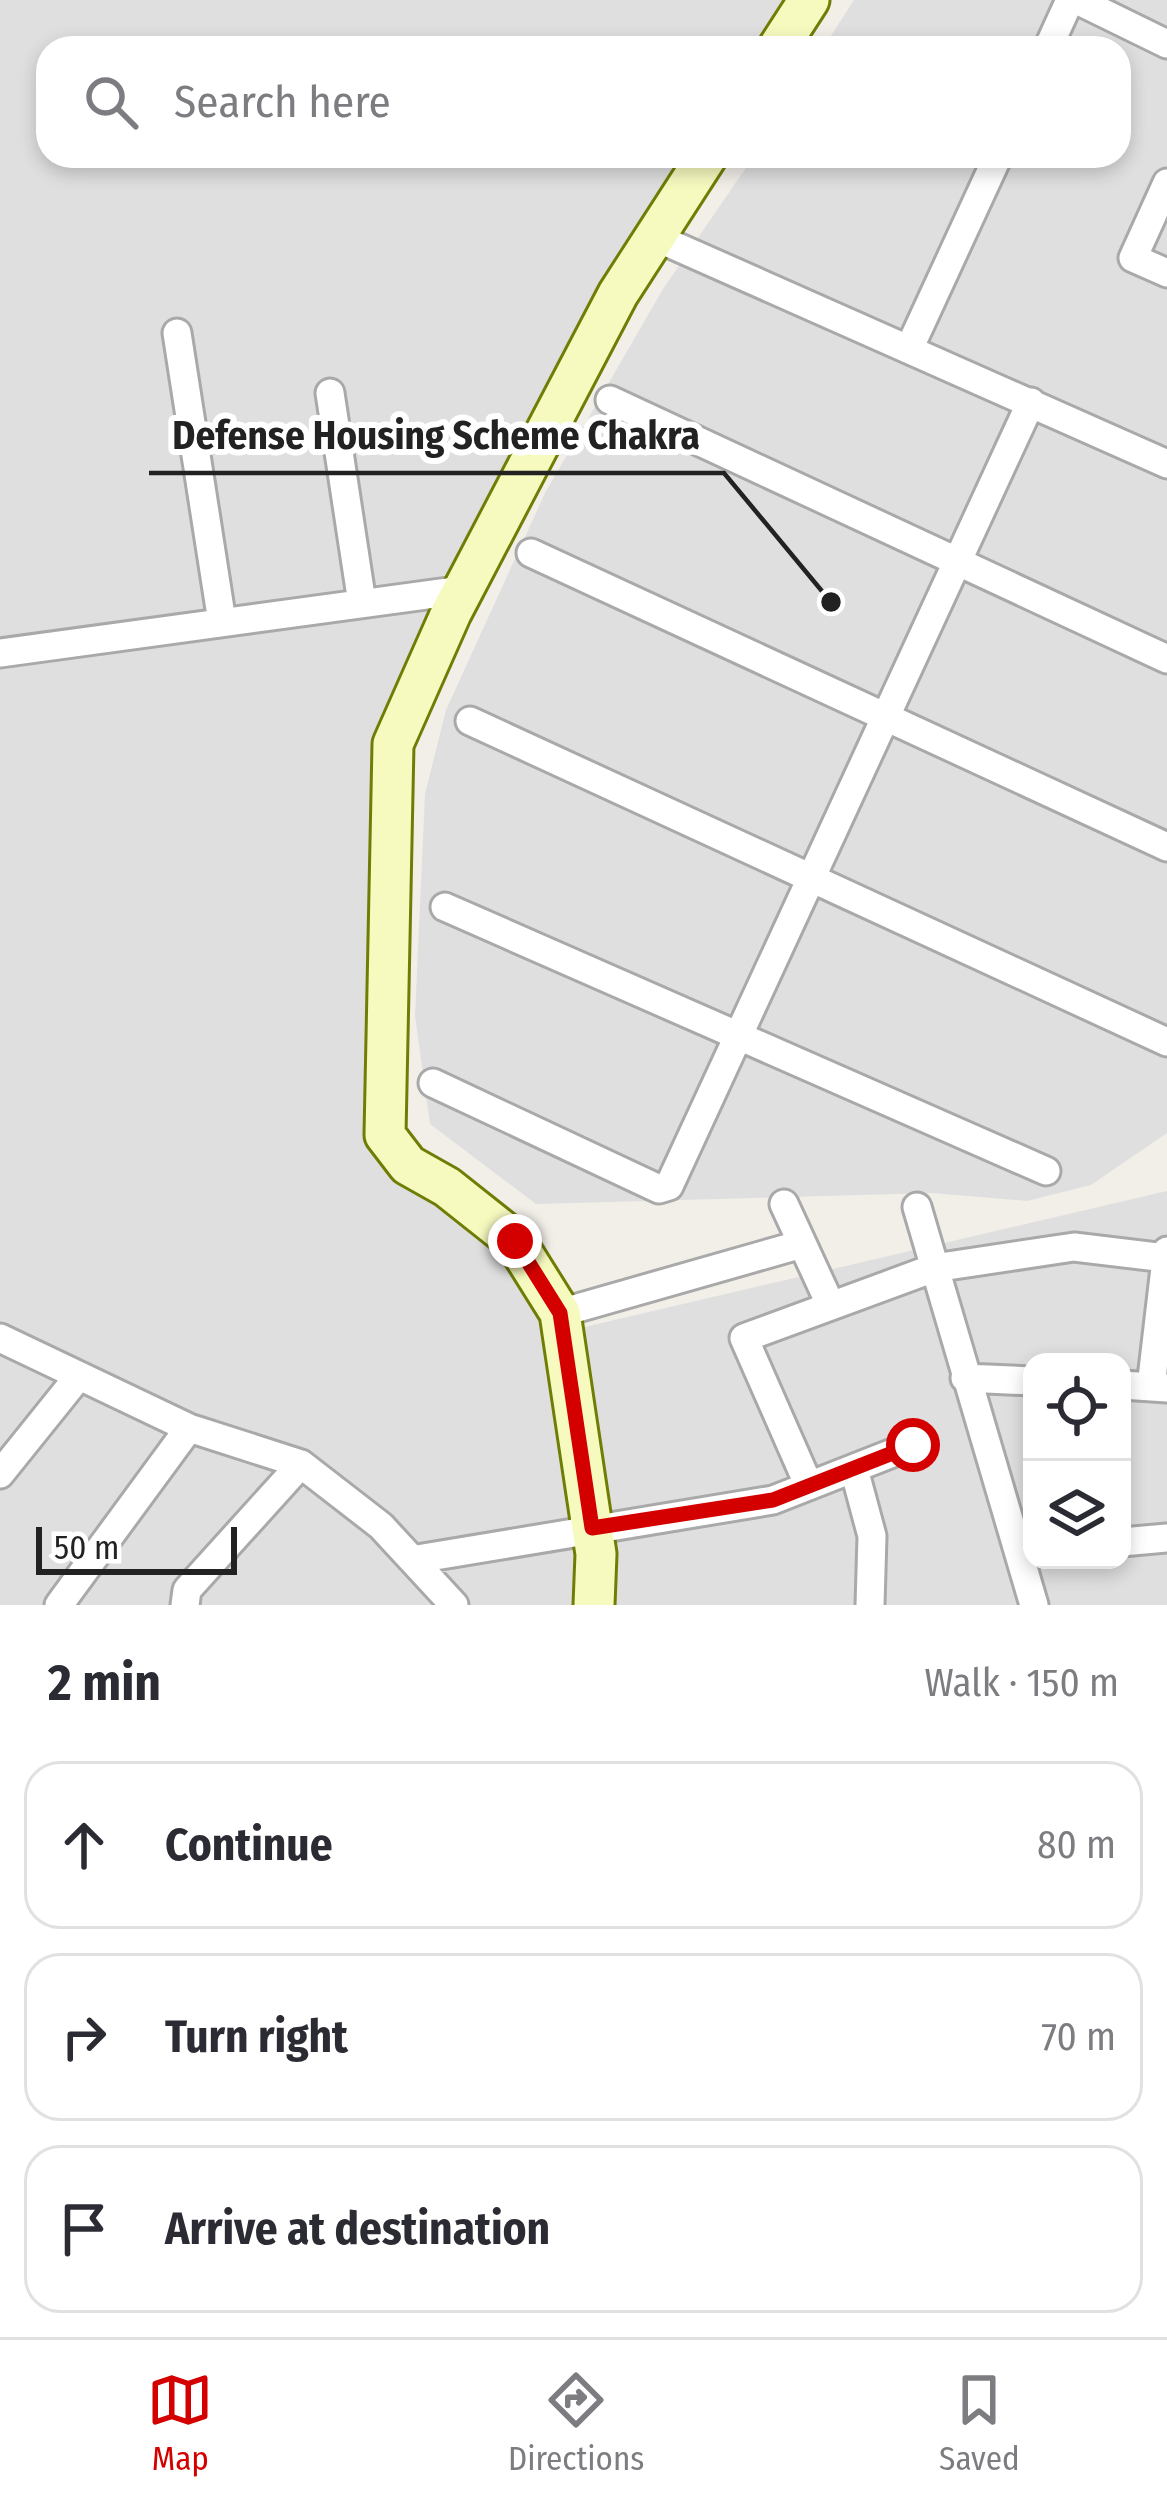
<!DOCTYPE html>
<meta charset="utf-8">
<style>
body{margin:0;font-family:"Fira Sans Condensed",sans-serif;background:#f2f2f3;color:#2b2b33}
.controls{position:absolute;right:36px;bottom:36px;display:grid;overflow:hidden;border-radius:24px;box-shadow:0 6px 18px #0003}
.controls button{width:108px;height:108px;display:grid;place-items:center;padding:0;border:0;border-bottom:3px solid #e1e1e2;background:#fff;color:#2b2b33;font:60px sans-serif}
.scale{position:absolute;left:36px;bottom:30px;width:201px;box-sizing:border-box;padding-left:12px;border:6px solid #222;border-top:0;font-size:33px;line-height:42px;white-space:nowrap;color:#222;-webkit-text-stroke:9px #fff;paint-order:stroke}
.stop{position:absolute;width:36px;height:36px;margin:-27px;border:9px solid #d40000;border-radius:50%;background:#fff}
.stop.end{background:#d40000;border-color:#fff;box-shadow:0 3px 12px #0008}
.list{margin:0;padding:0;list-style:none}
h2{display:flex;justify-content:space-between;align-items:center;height:156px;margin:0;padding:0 48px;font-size:51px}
h2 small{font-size:39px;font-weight:400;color:#7c7c81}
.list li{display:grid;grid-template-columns:78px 1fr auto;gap:36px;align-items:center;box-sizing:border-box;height:168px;margin:0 24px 24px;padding:0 24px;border:3px solid #e1e1e2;border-radius:36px}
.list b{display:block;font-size:45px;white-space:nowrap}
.list em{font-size:39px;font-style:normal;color:#7c7c81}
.icon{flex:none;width:66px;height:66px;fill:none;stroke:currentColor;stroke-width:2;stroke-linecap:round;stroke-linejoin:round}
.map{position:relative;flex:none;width:1167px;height:1605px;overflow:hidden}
.search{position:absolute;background:#fff;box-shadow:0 6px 18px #0003;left:36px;right:36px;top:36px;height:132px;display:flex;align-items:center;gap:30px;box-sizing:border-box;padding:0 42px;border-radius:36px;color:#7c7c81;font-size:45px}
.sheet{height:732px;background:#fff}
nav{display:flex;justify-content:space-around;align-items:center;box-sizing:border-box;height:168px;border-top:3px solid #e1e1e2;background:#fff;font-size:33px;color:#7c7c81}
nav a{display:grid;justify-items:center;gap:6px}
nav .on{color:#d40000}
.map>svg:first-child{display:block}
</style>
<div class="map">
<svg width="1167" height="1605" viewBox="0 0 1167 1605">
<rect width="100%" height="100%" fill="#f2efe9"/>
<!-- residential -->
<path fill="#e0dfdf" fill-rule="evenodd" d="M 0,0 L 809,0 L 778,48 L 48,48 L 48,156 L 707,156 L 393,744 L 385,1135 L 447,1187 L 563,1332 L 1167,1191 L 1167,1605 L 0,1605 ZM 1032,1362 L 1122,1362 L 1122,1560 L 1032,1560 Z
M 854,0 L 1167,0 L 1167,1133 L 1091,1185 L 1027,1201 L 932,1193 L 536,1204 L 430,1124 L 415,1016 L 425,794 L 446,710 L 545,493 L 663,289 L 754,156 L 1119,156 L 1119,48 L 823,48 Z"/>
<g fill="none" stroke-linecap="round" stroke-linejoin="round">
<defs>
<path id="minor" d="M 1077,0 L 1167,44
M 1048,48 L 1070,0
M 1167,183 L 1133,258 L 1167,273
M 655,237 L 1167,464
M 177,333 L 222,622
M 909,349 L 998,156
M 330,393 L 362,603
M 610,400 L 1167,659
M 531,553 L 1167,847
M 0,653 L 463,590
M 470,721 L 1167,1042
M 445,907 L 1046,1171
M 433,1083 L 659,1189 L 669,1186 L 1031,402
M 784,1204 L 831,1306
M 917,1207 L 1034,1605
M 560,1313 L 802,1244
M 0,1338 L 189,1428 L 301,1464 L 381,1526 L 454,1605
M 965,1378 L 1032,1381
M 1122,1385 L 1167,1388
M 1151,1387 L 1167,1251
M 854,1469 L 872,1536 L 870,1605
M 0,1474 L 78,1377
M 809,1486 L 744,1338 L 934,1268 L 1074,1247 L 1166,1258
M 1122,1542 L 1167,1538
M 417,1559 L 773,1500 L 913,1445
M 59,1605 L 189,1428
M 185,1605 L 187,1590 L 301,1464"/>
<path id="secondary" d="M 778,48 L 809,0
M 594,1605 L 596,1554 L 560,1313 L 515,1241 L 447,1187 L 408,1165 L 385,1135 L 393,744 L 451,613 L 618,294 L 707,156"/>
</defs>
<!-- minor casing -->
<use href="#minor" stroke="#a9a9a9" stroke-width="33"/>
<!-- secondary casing -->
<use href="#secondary" stroke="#707d05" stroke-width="45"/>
<!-- minor -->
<use href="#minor" stroke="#fff" stroke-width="27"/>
<!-- secondary -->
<use href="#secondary" stroke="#f7fabf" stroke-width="39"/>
</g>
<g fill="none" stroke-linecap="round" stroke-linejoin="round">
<!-- route -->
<path stroke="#d40000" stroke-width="15" d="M 515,1241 L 560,1313 L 592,1528 L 773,1500 L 913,1445"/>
</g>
<!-- callouts -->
<path fill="none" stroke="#222" stroke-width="4.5" d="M831 602L724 473H149"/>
<circle fill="#222" stroke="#fff" stroke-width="4.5" cx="831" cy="602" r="12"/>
<g font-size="39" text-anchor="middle" font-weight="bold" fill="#222" stroke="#fff" stroke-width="12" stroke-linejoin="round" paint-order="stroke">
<text x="436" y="449">Defense Housing Scheme Chakra</text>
</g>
</svg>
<div class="controls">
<button><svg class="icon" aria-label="locate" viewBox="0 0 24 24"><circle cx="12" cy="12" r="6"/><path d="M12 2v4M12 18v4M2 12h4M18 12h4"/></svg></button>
<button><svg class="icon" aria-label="layers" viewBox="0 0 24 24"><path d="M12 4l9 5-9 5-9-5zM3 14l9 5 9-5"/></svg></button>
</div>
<div class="scale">50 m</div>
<div class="stop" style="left:913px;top:1445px"></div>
<div class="stop end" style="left:515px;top:1241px"></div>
<div class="search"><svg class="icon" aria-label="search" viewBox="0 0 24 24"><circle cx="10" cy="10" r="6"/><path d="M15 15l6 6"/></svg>Search here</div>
</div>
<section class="sheet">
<h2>2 min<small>Walk · 150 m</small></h2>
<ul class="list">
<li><svg class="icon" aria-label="ahead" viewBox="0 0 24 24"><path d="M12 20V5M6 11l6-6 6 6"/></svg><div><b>Continue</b></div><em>80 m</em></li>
<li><svg class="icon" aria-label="right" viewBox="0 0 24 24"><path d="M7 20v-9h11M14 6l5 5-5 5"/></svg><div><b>Turn right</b></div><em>70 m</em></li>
<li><svg class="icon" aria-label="arrive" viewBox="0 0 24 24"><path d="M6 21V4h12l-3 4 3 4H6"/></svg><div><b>Arrive at destination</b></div></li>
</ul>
</section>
<nav>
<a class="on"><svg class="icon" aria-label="map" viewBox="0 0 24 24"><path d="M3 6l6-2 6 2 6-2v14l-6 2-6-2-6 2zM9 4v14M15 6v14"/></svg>Map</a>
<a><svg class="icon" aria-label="directions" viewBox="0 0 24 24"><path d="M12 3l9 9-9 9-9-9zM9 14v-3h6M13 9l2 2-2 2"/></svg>Directions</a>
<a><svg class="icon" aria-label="saved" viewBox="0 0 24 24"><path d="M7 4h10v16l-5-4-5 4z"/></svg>Saved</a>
</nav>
